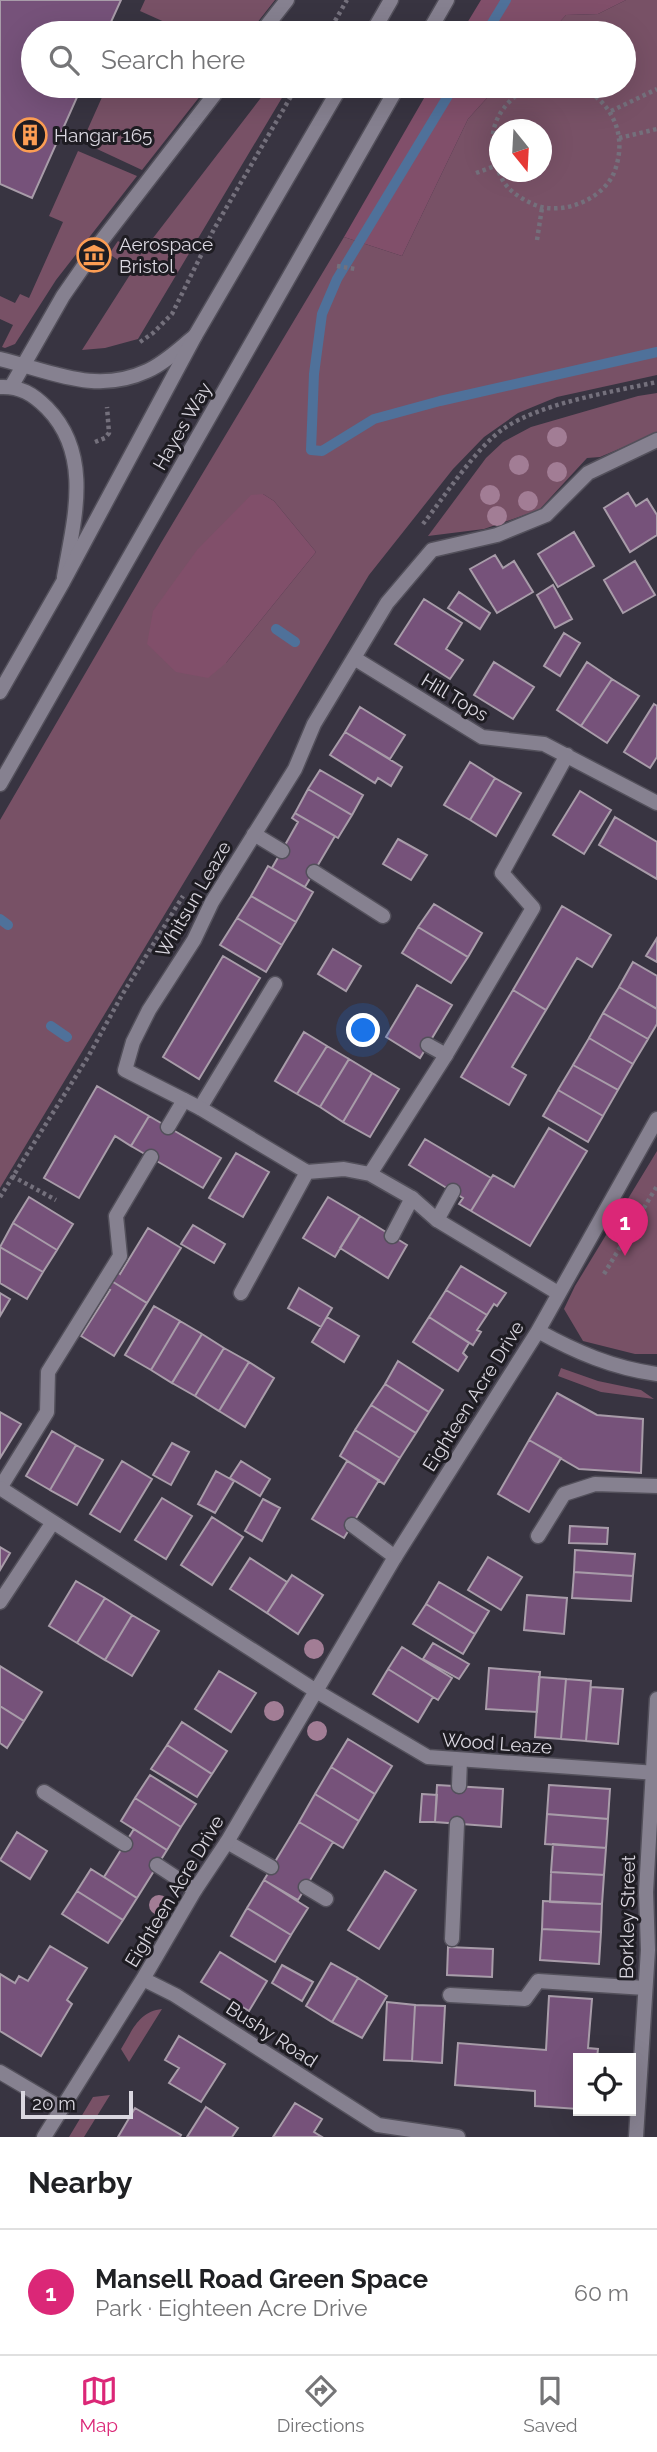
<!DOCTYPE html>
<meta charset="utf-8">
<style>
body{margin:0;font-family:Raleway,sans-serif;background:#f6f6f6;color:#202124}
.controls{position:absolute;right:21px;bottom:21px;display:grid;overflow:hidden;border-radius:0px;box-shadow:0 7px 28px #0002}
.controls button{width:63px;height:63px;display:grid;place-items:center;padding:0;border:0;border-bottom:2px solid #e0e0e0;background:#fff;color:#202124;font:35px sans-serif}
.compass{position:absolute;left:489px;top:119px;width:63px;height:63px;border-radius:50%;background:#fff;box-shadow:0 7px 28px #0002;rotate:162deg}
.scale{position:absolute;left:21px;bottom:18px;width:112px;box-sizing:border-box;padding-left:7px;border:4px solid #dad7e0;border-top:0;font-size:19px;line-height:24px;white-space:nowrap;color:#dad7e0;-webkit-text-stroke:5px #1e1c22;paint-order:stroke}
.you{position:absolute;left:364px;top:1031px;width:24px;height:24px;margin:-18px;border:5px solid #fff;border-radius:50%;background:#1a73e8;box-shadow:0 0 0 10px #1a73e833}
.badge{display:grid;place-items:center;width:46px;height:46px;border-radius:50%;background:#db2777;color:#fff;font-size:23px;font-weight:700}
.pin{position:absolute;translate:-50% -58px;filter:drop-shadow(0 2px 4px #0008)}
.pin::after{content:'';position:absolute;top:37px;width:24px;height:21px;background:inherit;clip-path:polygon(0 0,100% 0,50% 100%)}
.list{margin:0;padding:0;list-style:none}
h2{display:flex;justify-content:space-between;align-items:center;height:91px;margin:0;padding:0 28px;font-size:30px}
h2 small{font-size:23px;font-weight:400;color:#757577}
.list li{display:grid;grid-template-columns:46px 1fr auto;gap:21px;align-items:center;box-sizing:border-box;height:126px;padding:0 28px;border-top:2px solid #e0e0e0}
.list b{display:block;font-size:26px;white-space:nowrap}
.list p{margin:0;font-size:23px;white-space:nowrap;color:#757577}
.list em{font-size:23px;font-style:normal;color:#757577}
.icon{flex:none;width:38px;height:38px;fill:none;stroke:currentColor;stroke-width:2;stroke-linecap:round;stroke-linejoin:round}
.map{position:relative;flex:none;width:657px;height:2137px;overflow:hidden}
.search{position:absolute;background:#fff;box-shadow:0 7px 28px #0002;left:21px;right:21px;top:21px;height:77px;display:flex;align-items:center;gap:18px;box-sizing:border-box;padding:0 24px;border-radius:38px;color:#757577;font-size:26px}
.sheet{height:217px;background:#fff}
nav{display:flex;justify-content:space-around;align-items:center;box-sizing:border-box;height:98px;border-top:2px solid #e0e0e0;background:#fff;font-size:19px;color:#757577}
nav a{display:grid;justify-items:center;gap:4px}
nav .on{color:#db2777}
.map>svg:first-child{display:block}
</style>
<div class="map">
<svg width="657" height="2137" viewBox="0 0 657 2137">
<rect width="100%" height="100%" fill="#383441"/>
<!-- green -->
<path fill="#785166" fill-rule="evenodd" d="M 145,0 L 275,0 L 249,33 L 189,33 L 140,11 Z
M 626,0 L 657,0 L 657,375 L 557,397 L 518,413 L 484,437 L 453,469 L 369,575 L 0,1188 L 0,820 L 161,543 L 344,237 L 402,256 L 468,119 L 487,98 L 509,86 L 624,86 L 624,33 L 559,33 L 558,24 L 566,15 L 598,14 ZM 500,130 L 542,130 L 542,172 L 500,172 ZM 263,494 L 274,501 L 316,552 L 226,663 Z
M 107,86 L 208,86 L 142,170 L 82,142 Z
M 270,86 L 289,86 L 138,339 L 105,348 L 82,350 L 133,270 L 109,254 L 118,241 L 140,255 Z
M 78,151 L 137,176 L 56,280 L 15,344 L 5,348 L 2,347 L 13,325 L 0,319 L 0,296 L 15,303 L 20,294 L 29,298 L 63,222 L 49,216 Z
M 657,393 L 657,433 L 600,457 L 587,458 L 539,510 L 484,529 L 428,536 L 486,458 L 503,442 L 531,427 L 638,396 Z
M 657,1151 L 657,1354 L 635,1354 L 583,1341 L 564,1309 L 575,1286 Z
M 561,1368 L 598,1381 L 641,1390 L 654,1399 L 601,1392 L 558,1376 Z
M 162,2009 L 129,2062 L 121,2049 C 132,2031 139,2011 162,2009 Z
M 110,2095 L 84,2137 L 69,2137 L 93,2097 Z"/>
<!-- forest -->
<path fill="#814f6a" d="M 481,0 L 626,0 L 598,14 L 566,15 L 558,24 L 559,33 L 461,33 Z
M 431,86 L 509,86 L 487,98 L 468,119 L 402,256 L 344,237 Z
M 263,494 L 274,501 L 316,552 L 226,663 L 208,678 L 176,672 L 147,644 L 153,611 L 197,550 L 251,495 Z"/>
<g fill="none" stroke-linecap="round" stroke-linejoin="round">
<!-- stream -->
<path stroke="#4f719a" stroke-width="10" d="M 486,33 L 506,0
M 454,86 L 337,279 L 322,314 L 314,374 L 311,450 L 322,451 L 374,419 L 440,401 L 657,352
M 276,629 L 295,642
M 0,919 L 8,925
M 51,1026 L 67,1037"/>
</g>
<!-- building -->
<path fill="#76527a" stroke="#a89ca9" stroke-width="2" d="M 0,0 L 121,0 L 106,33 L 33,33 L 33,86 L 82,86 L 32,198 L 0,184 Z
M 628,493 L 636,506 L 647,499 L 657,515 L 657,535 L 630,552 L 604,508 Z
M 574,532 L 594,566 L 558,587 L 538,554 Z
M 495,555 L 503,568 L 514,561 L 533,592 L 497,613 L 470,569 Z
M 635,561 L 655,595 L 623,613 L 604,580 Z
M 553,585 L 572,619 L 555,628 L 537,595 Z
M 459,592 L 490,613 L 480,629 L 448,608 Z
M 424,599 L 462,623 L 446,649 L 463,660 L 450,679 L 395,644 Z
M 564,633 L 580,643 L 560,676 L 544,666 Z
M 494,662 L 534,687 L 513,719 L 474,695 Z
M 587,662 L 612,679 L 581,726 L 557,710 Z
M 612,679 L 639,696 L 607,743 L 581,726 Z
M 654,704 L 657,706 L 657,757 L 650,768 L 624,752 Z
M 360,707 L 405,735 L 390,759 L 345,732 Z
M 345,732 L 402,767 L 391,786 L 378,778 L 375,783 L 330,755 Z
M 470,762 L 495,778 L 470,820 L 444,805 Z
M 320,770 L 363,795 L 352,815 L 308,789 Z
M 495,778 L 521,793 L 496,836 L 470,820 Z
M 308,789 L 352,815 L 338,838 L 295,813 Z
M 580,791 L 611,810 L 584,854 L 553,835 Z
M 295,813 L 335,836 L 305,887 L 272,868 L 298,822 L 292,818 Z
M 615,817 L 657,842 L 657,879 L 599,845 Z
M 398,839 L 427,855 L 411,880 L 383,864 Z
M 268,866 L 313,892 L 296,922 L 251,896 Z
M 251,896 L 296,922 L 282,945 L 237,918 Z
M 434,904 L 482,933 L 468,957 L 418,927 Z
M 562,906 L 611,935 L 592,967 L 577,958 L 546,1010 L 513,990 Z
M 237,918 L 282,945 L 266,972 L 220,945 Z
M 418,927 L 468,957 L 451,983 L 402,953 Z
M 657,938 L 657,962 L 646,956 Z
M 333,949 L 361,966 L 346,991 L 318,974 Z
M 223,956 L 260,978 L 199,1079 L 163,1057 Z
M 633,962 L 657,976 L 657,1009 L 619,987 Z
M 417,985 L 452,1005 L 420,1058 L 386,1037 Z
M 619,987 L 657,1009 L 657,1024 L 648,1039 L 603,1013 Z
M 513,990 L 546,1010 L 512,1067 L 526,1075 L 509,1105 L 461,1077 Z
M 603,1013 L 648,1039 L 633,1064 L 589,1038 Z
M 304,1032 L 327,1046 L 297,1094 L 275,1081 Z
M 589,1038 L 633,1064 L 618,1090 L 573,1065 Z
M 327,1046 L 349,1059 L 320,1107 L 297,1094 Z
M 349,1059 L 372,1073 L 343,1122 L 320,1107 Z
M 573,1065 L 618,1090 L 603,1116 L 558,1090 Z
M 372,1073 L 399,1089 L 370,1137 L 343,1122 Z
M 97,1086 L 149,1116 L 131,1146 L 115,1136 L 79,1198 L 44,1178 Z
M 558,1090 L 603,1116 L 588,1142 L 543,1116 Z
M 149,1116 L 221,1158 L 203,1188 L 131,1146 Z
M 549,1128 L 587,1151 L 530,1246 L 471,1211 L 493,1175 L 514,1187 Z
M 425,1139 L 491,1178 L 471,1211 L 459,1204 L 463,1198 L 409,1165 Z
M 236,1153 L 269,1172 L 243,1217 L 209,1198 Z
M 29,1197 L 73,1224 L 57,1250 L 13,1223 Z
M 328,1197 L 360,1216 L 335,1257 L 303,1238 Z
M 360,1216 L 407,1245 L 388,1278 L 340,1248 Z
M 13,1223 L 57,1250 L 43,1272 L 0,1247 Z
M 193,1225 L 225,1244 L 214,1263 L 181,1244 Z
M 148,1228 L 181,1248 L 147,1303 L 110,1280 L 116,1271 L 120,1274 Z
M 0,1247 L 43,1272 L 27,1299 L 0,1283 Z
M 461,1266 L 506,1293 L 497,1306 L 494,1304 L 487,1315 L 446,1290 Z
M 110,1280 L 147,1303 L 114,1356 L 81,1336 L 110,1290 L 105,1288 Z
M 299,1288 L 332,1308 L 321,1327 L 288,1308 Z
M 446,1290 L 487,1315 L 477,1330 L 481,1332 L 473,1345 L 429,1317 Z
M 0,1293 L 10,1299 L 0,1316 Z
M 154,1306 L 180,1321 L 151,1370 L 125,1355 Z
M 327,1317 L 359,1336 L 344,1362 L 312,1342 Z
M 429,1317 L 469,1343 L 463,1353 L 467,1357 L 458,1371 L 413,1342 Z
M 180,1321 L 202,1334 L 172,1383 L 151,1370 Z
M 202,1334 L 224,1348 L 195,1396 L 172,1383 Z
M 224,1348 L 249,1362 L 219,1411 L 195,1396 Z
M 398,1361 L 443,1390 L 429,1412 L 385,1384 Z
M 249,1362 L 274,1378 L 245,1427 L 219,1411 Z
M 385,1384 L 429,1412 L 416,1433 L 371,1405 Z
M 557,1393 L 597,1415 L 643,1419 L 641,1473 L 579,1469 L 529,1440 Z
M 371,1405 L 416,1433 L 400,1458 L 355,1430 Z
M 0,1412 L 21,1424 L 0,1458 Z
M 355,1430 L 400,1458 L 384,1484 L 340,1456 Z
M 52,1431 L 76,1445 L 50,1490 L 26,1476 Z
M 529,1440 L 561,1458 L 529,1512 L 498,1494 Z
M 172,1443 L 189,1452 L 171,1485 L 153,1475 Z
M 76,1445 L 103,1460 L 77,1505 L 50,1490 Z
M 122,1461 L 152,1479 L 120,1532 L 90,1514 Z
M 241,1461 L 270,1479 L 260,1496 L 230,1478 Z
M 347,1461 L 379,1480 L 344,1538 L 312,1519 Z
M 216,1471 L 234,1481 L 215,1513 L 198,1504 Z
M 162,1498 L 192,1516 L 166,1559 L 135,1540 Z
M 263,1499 L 280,1508 L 262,1541 L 245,1531 Z
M 212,1517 L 243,1537 L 212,1585 L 181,1565 Z
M 570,1526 L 608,1528 L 607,1544 L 569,1543 Z
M 0,1547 L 10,1553 L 0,1570 Z
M 575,1550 L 635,1554 L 633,1576 L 574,1572 Z
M 488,1557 L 522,1577 L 501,1610 L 468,1590 Z
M 250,1558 L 287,1582 L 267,1613 L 230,1589 Z
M 574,1572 L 633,1576 L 631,1601 L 572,1598 Z
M 292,1575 L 323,1595 L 298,1634 L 267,1613 Z
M 76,1581 L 105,1598 L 77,1643 L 49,1626 Z
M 439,1582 L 489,1611 L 475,1634 L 426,1604 Z
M 527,1595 L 567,1598 L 564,1634 L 524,1630 Z
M 105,1598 L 132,1615 L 105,1660 L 77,1643 Z
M 426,1604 L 475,1634 L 463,1654 L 413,1624 Z
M 132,1615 L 159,1631 L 132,1676 L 105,1660 Z
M 433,1643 L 469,1664 L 459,1679 L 423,1659 Z
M 402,1647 L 452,1678 L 438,1700 L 388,1669 Z
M 0,1666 L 42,1692 L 24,1721 L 0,1706 Z
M 489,1668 L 540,1672 L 537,1712 L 486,1709 Z
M 388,1669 L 433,1697 L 418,1722 L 373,1694 Z
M 219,1671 L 256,1693 L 231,1732 L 195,1709 Z
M 539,1677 L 566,1679 L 561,1739 L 535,1737 Z
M 566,1679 L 591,1681 L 586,1741 L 561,1739 Z
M 591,1687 L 623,1689 L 618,1744 L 586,1741 Z
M 0,1706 L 24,1721 L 7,1748 L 0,1743 Z
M 182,1722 L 227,1751 L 212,1774 L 167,1745 Z
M 348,1739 L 392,1766 L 375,1794 L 331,1767 Z
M 167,1745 L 212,1774 L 197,1797 L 151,1769 Z
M 331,1767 L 375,1794 L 359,1821 L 315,1794 Z
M 150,1775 L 196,1804 L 181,1827 L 135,1798 Z
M 437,1785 L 503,1789 L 501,1827 L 435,1822 Z
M 549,1785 L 610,1789 L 608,1819 L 547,1814 Z
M 315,1794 L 359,1821 L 343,1848 L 299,1822 Z
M 422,1794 L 437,1795 L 435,1822 L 420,1822 Z
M 135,1798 L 181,1827 L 167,1850 L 121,1821 Z
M 547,1814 L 608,1819 L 606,1848 L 545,1844 Z
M 299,1822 L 333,1842 L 298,1900 L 264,1880 Z
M 134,1829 L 167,1850 L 137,1898 L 104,1877 Z
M 17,1832 L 47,1851 L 30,1879 L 0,1860 Z
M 553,1844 L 606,1848 L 604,1875 L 551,1872 Z
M 91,1869 L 137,1898 L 123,1920 L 77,1891 Z
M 385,1871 L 416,1890 L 379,1949 L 348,1930 Z
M 551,1872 L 604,1875 L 602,1904 L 550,1902 Z
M 264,1880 L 308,1908 L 291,1935 L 247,1908 Z
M 77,1891 L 123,1920 L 108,1943 L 62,1914 Z
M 543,1901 L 602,1904 L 601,1932 L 542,1929 Z
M 247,1908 L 291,1935 L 275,1962 L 231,1936 Z
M 542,1929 L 601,1932 L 599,1964 L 540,1960 Z
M 50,1946 L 87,1968 L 67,2000 L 72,2004 L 41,2056 L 0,2031 L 0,1974 L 15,1983 L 19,1976 L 28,1981 Z
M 448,1947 L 493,1949 L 492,1977 L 447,1975 Z
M 220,1952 L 267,1981 L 249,2011 L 201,1982 Z
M 331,1963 L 358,1978 L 332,2022 L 306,2006 Z
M 282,1965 L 313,1982 L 302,2001 L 272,1983 Z
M 358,1978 L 387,1996 L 362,2038 L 332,2022 Z
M 549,1996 L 592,1999 L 588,2048 L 598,2049 L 597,2058 L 578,2058 L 578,2109 L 535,2106 L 535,2091 L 455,2085 L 458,2043 L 546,2050 Z
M 387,2002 L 415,2005 L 412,2061 L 384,2060 Z
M 415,2005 L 445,2006 L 442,2063 L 412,2061 Z
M 179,2036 L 225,2064 L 201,2102 L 169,2083 L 179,2068 L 165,2060 Z
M 295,2103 L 322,2119 L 314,2132 L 322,2137 L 273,2137 Z
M 206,2107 L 238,2128 L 232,2137 L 187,2137 Z
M 135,2108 L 181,2135 L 180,2137 L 118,2137 Z"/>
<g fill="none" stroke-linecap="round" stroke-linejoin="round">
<defs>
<path id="service" d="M 261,33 L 287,0
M 0,359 C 51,371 95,395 147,371 C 165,363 180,348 195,336
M 0,387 C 20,386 33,394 47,408 C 93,455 74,520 64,577
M 11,387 L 63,296 L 99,244 L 221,86
M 254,834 L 282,851
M 314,872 L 383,916
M 428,1045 L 446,1055
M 200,1108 L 275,984
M 168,1127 L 184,1100
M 437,1220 L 453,1191
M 392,1236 L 412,1198
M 0,1488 L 47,1412 L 48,1372 L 120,1256 L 116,1216 L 151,1157
M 352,1525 L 395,1557
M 538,1536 L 564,1494 L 595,1484 L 657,1486
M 459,1786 L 460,1760
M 44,1792 L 125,1844
M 227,1842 L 271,1867
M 157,1865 L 195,1890
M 306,1887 L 326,1899
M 452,1939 L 457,1824
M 450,1995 L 525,1999 L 538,1981 L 645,1988"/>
<path id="minor" d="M 354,658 L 482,737 L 544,744 L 657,803
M 370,1174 L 446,1055 L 533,908 L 502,873 L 567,755
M 241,1293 L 307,1172
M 558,1293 L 437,1220 L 412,1198 L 370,1174 L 344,1169 L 307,1172 L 200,1108 L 125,1070 L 133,1042 L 149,1010 L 194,940 L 212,902 L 295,769 L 314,724 L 387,603 L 432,550 L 497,535 L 546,515 L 588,473 L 657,440
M 538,1331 C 576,1352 613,1368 657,1374
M 0,1488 L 316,1691 L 428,1757 L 657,1773
M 0,1602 L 53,1522
M 143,1979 L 175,1995 L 378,2125 L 458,2137
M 0,2072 L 61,2108
M 44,2137 L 143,1979 L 195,1890 L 227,1842 L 395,1557 L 538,1331 L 657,1119
M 636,2137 L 648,1950 L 646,1892 L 657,1699"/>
<path id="tertiary" d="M 372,33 L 391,0
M 428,33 L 447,0
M 0,692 L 63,582 L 195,336 L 341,86
M 0,784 L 398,86"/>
</defs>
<!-- service casing -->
<use href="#service" stroke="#53505b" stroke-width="17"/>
<!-- minor casing -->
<use href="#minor" stroke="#53505b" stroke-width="17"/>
<!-- tertiary casing -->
<use href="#tertiary" stroke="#53505b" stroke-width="17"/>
<!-- path -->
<path stroke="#74707c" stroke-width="4.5" stroke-dasharray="3.5 3.5" stroke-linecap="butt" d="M 328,33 L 347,0
M 534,86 C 518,91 502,106 496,122 C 489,141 493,161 502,179 C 509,192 522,199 535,205 C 563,216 605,199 615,170 C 628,134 611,100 578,86
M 611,111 L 657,89
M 619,138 L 657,129
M 476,173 L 495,166
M 537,240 L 542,208
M 337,266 L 355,269
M 140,342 L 153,333 L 172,314 L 214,229 L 297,86
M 95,442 L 105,438 L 109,433 L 107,407
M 423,524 C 444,497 476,448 503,429 C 541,403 611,392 657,382
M 12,1176 L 56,1200
M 0,1197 L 88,1057 L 122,995 L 183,896
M 604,1274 L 657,1186"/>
<!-- service -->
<use href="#service" stroke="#868190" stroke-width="14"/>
<!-- minor -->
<use href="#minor" stroke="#868190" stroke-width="14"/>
<!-- tertiary -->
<use href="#tertiary" stroke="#868190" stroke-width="14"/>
</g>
<!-- trees -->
<g fill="#a27d95">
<circle cx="557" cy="437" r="10"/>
<circle cx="519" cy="465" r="10"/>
<circle cx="557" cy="472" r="10"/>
<circle cx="490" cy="495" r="10"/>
<circle cx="528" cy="501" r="10"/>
<circle cx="497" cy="516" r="10"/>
<circle cx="314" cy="1649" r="10"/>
<circle cx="274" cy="1711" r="10"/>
<circle cx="317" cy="1731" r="10"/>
<circle cx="159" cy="1905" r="10"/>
</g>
<!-- icons -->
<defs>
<symbol id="building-ring" viewBox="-11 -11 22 22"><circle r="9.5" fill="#1e1c22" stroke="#fc9d53" stroke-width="1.5"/><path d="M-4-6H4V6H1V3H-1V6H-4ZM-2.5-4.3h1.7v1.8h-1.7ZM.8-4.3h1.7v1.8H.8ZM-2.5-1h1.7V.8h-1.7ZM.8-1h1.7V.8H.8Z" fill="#fc9d53"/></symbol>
<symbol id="museum-ring" viewBox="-11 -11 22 22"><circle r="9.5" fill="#1e1c22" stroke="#fc9d53" stroke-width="1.5"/><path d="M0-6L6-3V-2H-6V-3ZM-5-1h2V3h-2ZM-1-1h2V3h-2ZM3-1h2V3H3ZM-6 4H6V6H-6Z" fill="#fc9d53"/></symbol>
</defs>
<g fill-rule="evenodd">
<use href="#building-ring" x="11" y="116" width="38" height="38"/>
<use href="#museum-ring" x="75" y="236" width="38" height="38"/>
</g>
<g text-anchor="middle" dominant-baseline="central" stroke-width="6" stroke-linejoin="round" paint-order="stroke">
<!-- poi labels -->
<g font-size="19" fill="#dad7e0" stroke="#1e1c22" text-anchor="start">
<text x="54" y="135">Hangar 165</text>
<text x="119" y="244">Aerospace<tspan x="119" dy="22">Bristol</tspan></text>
</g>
<!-- street labels -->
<g font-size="19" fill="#dad7e0" stroke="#1e1c22">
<text transform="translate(182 426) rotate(-60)">Hayes Way</text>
<text transform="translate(455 697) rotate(31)">Hill Tops</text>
<text transform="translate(193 899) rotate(-60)">Whitsun Leaze</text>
<text transform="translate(473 1396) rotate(-58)">Eighteen Acre Drive</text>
<text transform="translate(497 1743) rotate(4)">Wood Leaze</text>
<text transform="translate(174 1891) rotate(-59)">Eighteen Acre Drive</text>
<text transform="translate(627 1917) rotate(-89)">Borkley Street</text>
<text transform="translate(272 2034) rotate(33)">Bushy Road</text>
</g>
</g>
</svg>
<div class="controls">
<button><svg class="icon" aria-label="locate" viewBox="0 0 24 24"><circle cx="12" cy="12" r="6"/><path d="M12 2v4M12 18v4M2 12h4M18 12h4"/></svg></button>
</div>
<svg class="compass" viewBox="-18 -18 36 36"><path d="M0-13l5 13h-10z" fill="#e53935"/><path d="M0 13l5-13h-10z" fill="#757577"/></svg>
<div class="scale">20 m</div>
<div class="you"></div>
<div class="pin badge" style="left:625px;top:1256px">1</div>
<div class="search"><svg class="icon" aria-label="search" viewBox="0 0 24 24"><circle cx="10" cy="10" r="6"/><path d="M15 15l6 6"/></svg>Search here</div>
</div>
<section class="sheet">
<h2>Nearby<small></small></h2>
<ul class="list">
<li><span class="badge">1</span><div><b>Mansell Road Green Space</b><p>Park · Eighteen Acre Drive</p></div><em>60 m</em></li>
</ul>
</section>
<nav>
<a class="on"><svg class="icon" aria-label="map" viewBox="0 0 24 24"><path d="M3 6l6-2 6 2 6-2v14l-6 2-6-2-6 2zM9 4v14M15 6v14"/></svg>Map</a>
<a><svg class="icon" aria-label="directions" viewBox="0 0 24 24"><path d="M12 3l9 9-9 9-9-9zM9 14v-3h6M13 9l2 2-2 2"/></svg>Directions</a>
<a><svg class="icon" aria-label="saved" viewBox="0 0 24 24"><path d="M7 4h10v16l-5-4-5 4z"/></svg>Saved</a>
</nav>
